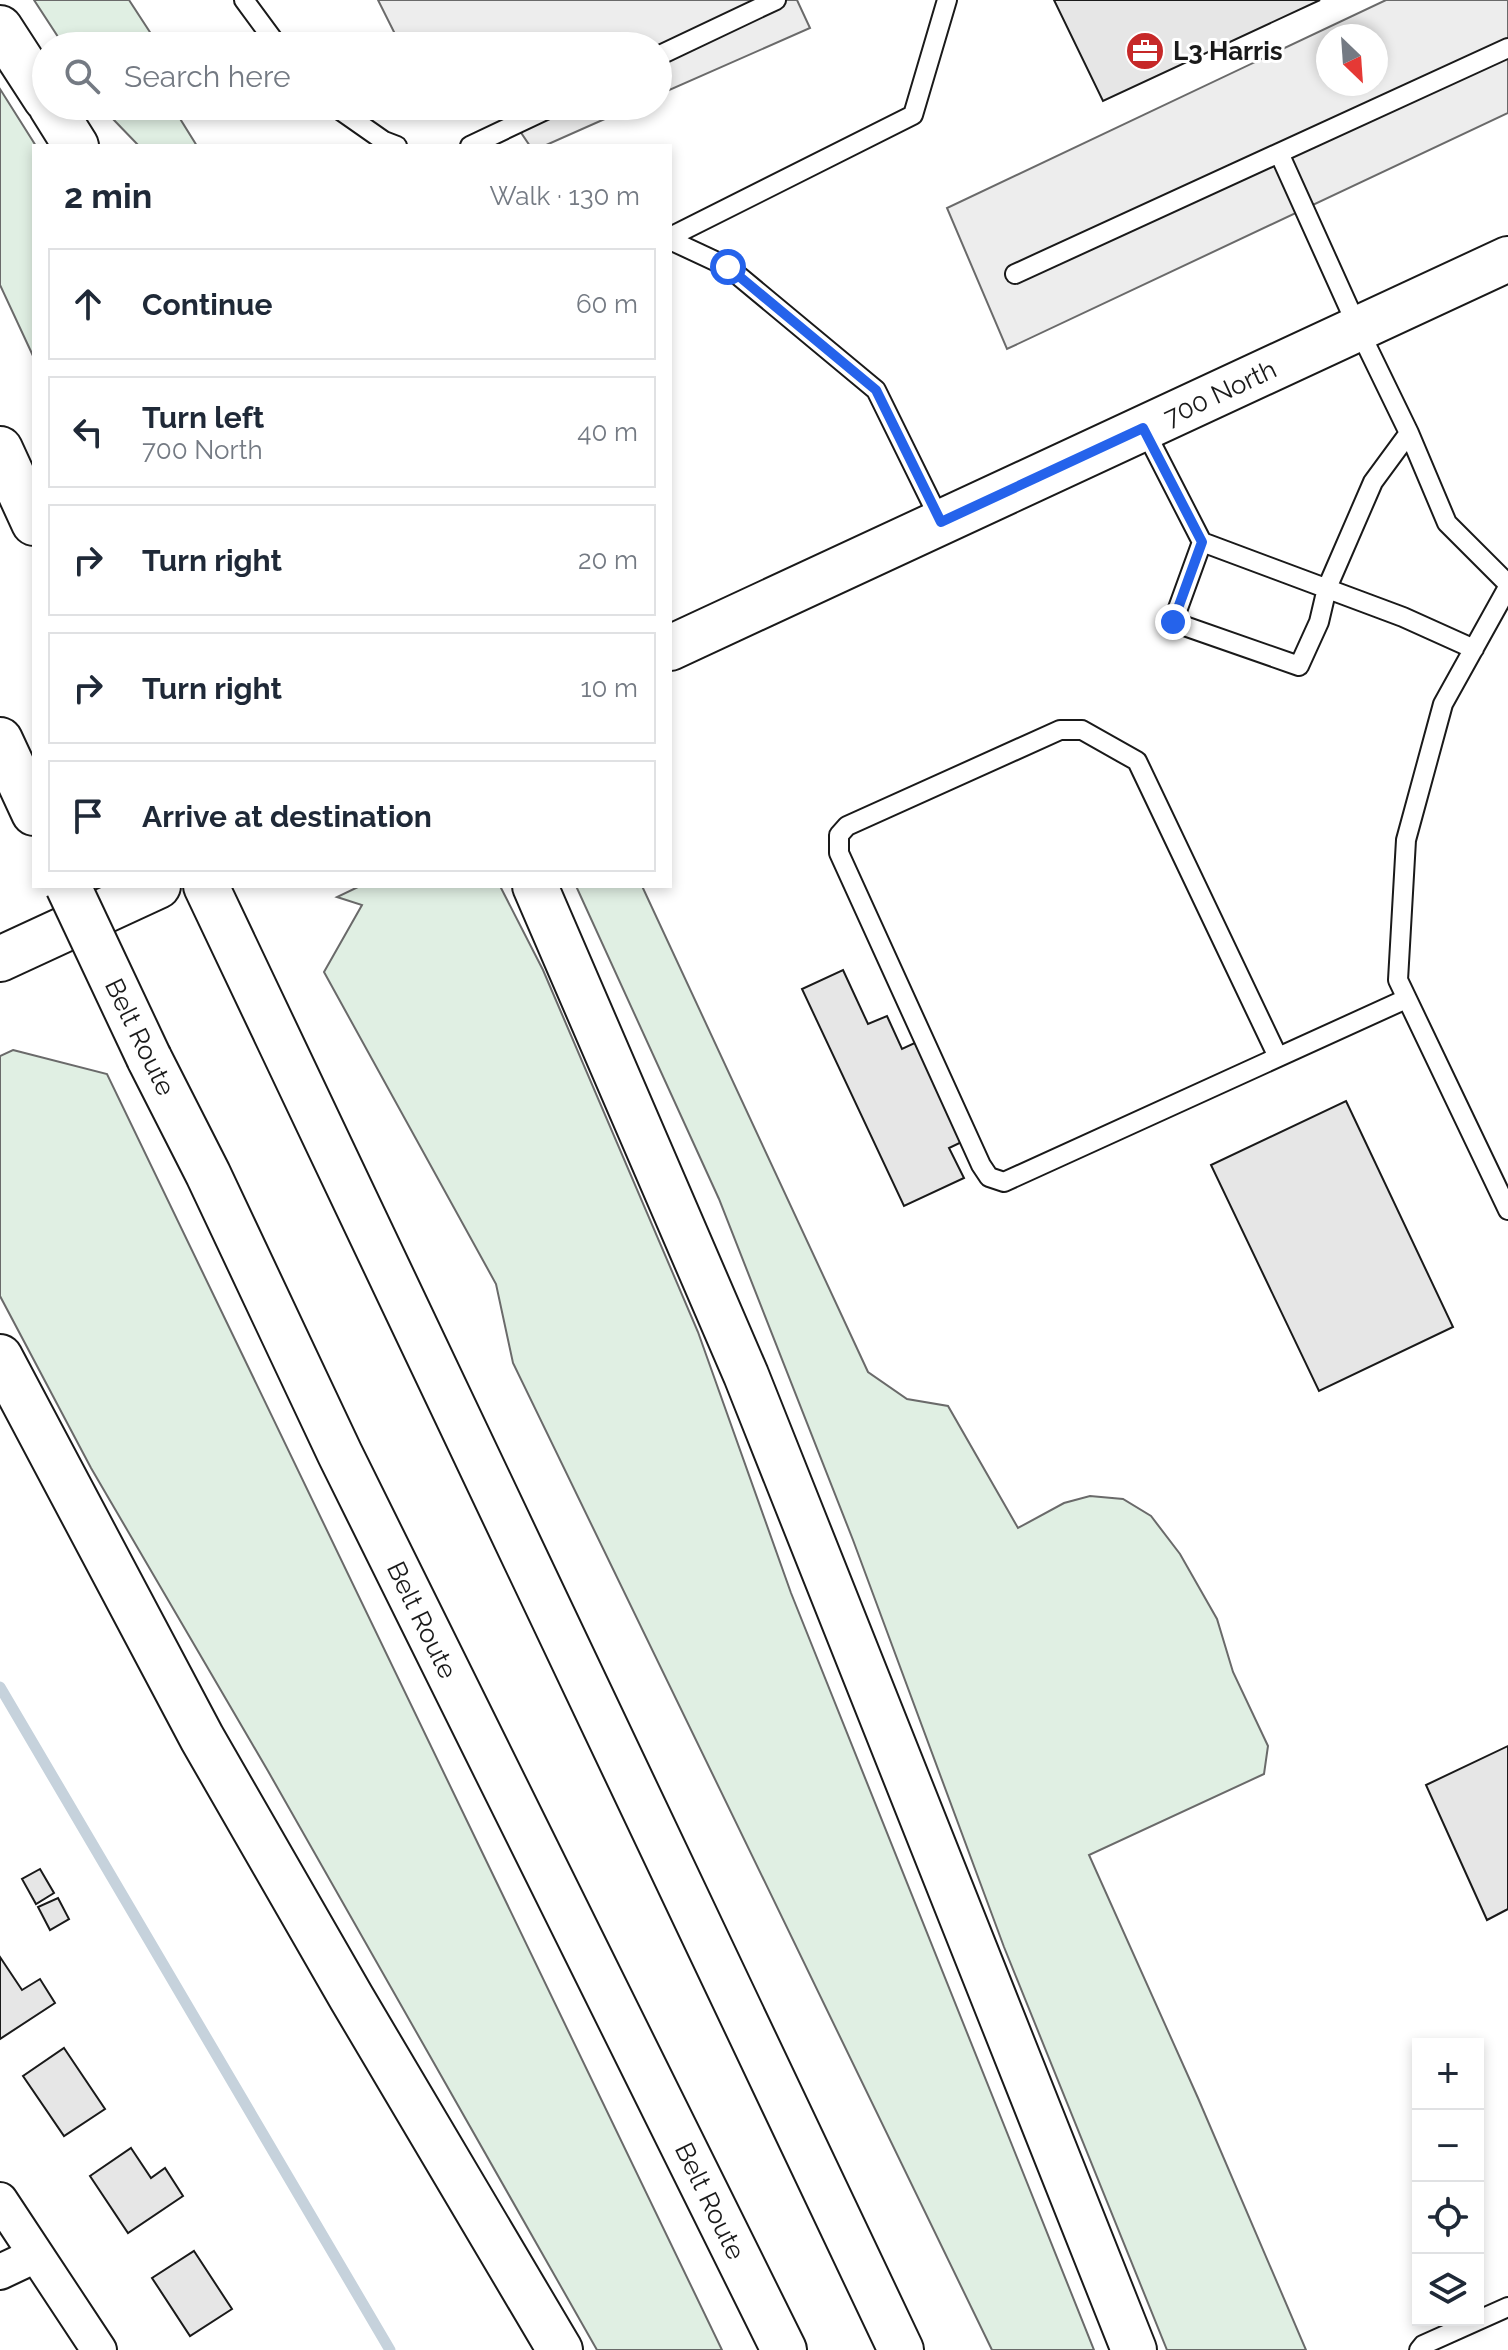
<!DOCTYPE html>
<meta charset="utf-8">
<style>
body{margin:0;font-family:Raleway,sans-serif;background:#f6f6f7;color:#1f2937}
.controls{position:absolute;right:24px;bottom:24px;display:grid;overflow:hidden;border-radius:0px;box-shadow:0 4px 12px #0003}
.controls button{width:72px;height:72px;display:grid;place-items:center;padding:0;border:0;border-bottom:2px solid #e0e1e3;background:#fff;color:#1f2937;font:40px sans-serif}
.compass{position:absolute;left:1316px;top:24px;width:72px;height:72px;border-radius:50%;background:#fff;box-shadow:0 4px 12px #0003;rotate:155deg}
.stop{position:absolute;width:24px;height:24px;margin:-18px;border:6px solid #2563eb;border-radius:50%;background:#fff}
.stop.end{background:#2563eb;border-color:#fff;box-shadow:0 2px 8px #0008}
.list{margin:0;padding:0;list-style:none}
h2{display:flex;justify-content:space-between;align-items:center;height:104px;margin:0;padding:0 32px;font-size:34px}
h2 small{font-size:26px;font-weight:400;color:#747a83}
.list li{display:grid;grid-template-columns:52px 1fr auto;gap:24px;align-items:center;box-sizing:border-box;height:112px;margin:0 16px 16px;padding:0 16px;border:2px solid #e0e1e3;border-radius:0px}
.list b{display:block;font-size:30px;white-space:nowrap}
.list p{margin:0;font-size:26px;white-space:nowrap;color:#747a83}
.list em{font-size:26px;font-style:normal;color:#747a83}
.icon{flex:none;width:44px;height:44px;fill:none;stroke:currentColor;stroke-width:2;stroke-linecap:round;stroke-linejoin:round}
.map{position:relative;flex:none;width:1508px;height:2350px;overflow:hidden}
.search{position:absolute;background:#fff;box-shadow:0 4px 12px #0003;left:32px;top:32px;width:640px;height:88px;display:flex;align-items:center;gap:20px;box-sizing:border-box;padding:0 28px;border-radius:44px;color:#747a83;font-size:30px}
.panel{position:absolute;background:#fff;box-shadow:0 4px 12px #0003;left:32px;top:144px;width:640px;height:744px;border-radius:0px}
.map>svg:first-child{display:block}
</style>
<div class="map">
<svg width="1508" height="2350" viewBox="0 0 1508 2350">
<rect width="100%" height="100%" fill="#fff"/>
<!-- green -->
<path fill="#e0efe3" stroke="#6a6a6a" stroke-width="2" d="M 34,0 L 129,0 L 159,46 L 64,46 Z
M 0,89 L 36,146 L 34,146 L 34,358 L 0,285 Z
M 103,106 L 198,106 L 179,117 L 197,146 L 139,146 L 112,118 Z
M 360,886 L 500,886 L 543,970 L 698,1332 L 791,1593 L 1094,2350 L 992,2350 L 513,1363 L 496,1284 L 324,972 L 362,905 L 337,897 Z
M 576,886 L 642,886 L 868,1372 L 907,1399 L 948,1406 L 1018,1528 L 1064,1503 L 1090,1496 L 1123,1499 L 1151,1516 L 1180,1554 L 1217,1619 L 1233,1672 L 1268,1746 L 1264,1774 L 1089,1855 L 1198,2098 L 1306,2350 L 1167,2350 L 1004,1947 L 853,1540 L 719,1199 Z
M 13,1050 L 107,1074 L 722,2350 L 597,2350 L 268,1771 L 91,1468 L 0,1296 L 0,1056 Z"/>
<!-- parking -->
<path fill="#ededed" stroke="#6a6a6a" stroke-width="2" fill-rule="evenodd" d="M 378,0 L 797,0 L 810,28 L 658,95 L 658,46 L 401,46 Z
M 1386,0 L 1508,0 L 1508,113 L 1007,349 L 947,208 ZM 1328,36 L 1376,36 L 1376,84 L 1328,84 Z
M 503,106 L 634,106 L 544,146 L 530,146 Z"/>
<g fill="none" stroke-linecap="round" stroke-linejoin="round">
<!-- stream -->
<path stroke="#c6d2dc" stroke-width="11" d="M 0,1687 L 390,2350"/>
</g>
<!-- building -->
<path fill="#e6e6e6" stroke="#1a1a1a" stroke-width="2" d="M 1054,0 L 1320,0 L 1103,101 Z
M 843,970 L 868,1024 L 887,1016 L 902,1049 L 921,1040 L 968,1139 L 949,1148 L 964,1178 L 904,1206 L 802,989 Z
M 1346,1101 L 1453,1327 L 1319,1391 L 1211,1165 Z
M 1508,1746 L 1508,1909 L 1487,1920 L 1426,1785 Z
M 40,1869 L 54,1893 L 36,1904 L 22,1879 Z
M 58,1898 L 69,1919 L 50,1930 L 38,1907 Z
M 0,1957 L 22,1990 L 40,1979 L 55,2003 L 0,2039 Z
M 64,2048 L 105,2109 L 64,2136 L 23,2076 Z
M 131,2148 L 151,2178 L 165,2168 L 183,2196 L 128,2233 L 90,2176 Z
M 194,2251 L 232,2309 L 190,2336 L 152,2278 Z"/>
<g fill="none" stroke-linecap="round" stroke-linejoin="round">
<defs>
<path id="lane" d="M 244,0 L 278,46
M 658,56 L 776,0
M 334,106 L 384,141 L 397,146
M 470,146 L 554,106
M 1279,153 L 1358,328 L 1409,433 L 1447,523 L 1508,584
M 670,237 L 913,115 L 947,0
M 670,240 L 728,267 L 876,390 L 941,522
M 1015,274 L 1508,48
M 1144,429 L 1202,542 L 1173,622 L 1299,666 L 1319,622 L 1327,588 L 1373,482 L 1409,433
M 1202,542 L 1403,617 L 1474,649
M 1508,587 L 1443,704 L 1406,840 L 1398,980 L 1508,1210
M 1278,1057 L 1137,761 L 1082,730 L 1060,730 L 847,826 L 839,835 L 839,853 L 981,1165 L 989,1177 L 1004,1182 L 1406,999
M 1419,2350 L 1423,2345 L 1508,2307"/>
<path id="street" d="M 0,2200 L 99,2350
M 0,2272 L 36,2255"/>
<path id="secondary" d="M 670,648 L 1508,259"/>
<path id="primary" d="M 0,959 L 158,886"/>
<path id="highway" d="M 0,28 L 46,99
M 51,106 L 76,146
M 0,449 L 34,523
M 0,740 L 34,813
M 206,886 L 901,2350
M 535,886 L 746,1375 L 1134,2350
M 149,1058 L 208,1174 L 340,1454 L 784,2350
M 0,1357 L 202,1738 L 351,1997 L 560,2350"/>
</defs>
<!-- lane casing -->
<use href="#lane" stroke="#1a1a1a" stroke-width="22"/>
<!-- street casing -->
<use href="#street" stroke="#1a1a1a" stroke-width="38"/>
<!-- secondary casing -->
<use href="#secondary" stroke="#1a1a1a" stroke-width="48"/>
<!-- primary casing -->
<use href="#primary" stroke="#1a1a1a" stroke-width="48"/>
<!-- highway casing -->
<use href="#highway" stroke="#1a1a1a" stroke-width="48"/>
<!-- lane -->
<use href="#lane" stroke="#fff" stroke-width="18"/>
<!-- street -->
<use href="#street" stroke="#fff" stroke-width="34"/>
<!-- secondary -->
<use href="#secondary" stroke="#fff" stroke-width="44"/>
<!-- primary -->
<use href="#primary" stroke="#fff" stroke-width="44"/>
<!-- highway -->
<use href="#highway" stroke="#fff" stroke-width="44"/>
<defs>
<path id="highway-bridge" d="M 68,886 L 149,1058"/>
</defs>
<!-- highway-bridge casing -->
<use href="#highway-bridge" stroke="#1a1a1a" stroke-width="48" stroke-linecap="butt"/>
<!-- highway-bridge -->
<use href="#highway-bridge" stroke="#fff" stroke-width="44"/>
</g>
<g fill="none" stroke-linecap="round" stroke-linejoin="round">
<!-- route -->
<path stroke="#2563eb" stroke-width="10" d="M 728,267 L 876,390 L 941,522 L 1143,428 L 1202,542 L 1173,622"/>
</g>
<!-- icons -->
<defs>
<symbol id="office-disc" viewBox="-11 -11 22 22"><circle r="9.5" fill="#c62828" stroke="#fff"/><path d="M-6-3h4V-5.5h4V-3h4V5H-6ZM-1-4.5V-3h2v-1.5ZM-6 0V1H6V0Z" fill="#fff"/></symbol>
</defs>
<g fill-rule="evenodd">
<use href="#office-disc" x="1123" y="29" width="44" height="44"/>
</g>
<g text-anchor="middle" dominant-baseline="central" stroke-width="6" stroke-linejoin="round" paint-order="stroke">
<!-- poi labels -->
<g font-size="26" font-weight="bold" fill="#1a1a1a" stroke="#fff" text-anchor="start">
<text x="1173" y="51">L3 Harris</text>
</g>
<!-- street labels -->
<g font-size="26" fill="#1a1a1a" stroke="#fff">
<text transform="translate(1220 393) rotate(-25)">700 North</text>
<text transform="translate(140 1037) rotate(64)">Belt Route</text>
<text transform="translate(422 1620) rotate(64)">Belt Route</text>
<text transform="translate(710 2201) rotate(64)">Belt Route</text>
</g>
</g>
</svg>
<div class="controls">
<button>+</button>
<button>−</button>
<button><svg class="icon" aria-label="locate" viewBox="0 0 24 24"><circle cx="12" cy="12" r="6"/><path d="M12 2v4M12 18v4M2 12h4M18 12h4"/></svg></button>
<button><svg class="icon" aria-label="layers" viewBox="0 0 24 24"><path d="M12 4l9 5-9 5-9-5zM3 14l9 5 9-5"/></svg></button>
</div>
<svg class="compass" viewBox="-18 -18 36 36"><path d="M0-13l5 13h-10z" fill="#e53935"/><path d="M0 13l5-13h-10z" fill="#747a83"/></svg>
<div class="stop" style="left:728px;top:267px"></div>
<div class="stop end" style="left:1173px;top:622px"></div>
<div class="search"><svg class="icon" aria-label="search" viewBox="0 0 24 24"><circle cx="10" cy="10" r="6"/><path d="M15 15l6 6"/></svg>Search here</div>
<section class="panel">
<h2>2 min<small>Walk · 130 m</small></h2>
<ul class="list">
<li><svg class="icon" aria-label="ahead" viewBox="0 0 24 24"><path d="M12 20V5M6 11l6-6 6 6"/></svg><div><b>Continue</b></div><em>60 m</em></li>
<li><svg class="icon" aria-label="left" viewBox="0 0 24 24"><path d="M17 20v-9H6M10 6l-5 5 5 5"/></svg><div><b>Turn left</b><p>700 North</p></div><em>40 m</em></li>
<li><svg class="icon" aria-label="right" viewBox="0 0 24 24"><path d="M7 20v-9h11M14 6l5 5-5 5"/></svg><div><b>Turn right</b></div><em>20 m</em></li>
<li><svg class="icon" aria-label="right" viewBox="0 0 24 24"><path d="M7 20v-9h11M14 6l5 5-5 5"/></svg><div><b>Turn right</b></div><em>10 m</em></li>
<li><svg class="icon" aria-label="arrive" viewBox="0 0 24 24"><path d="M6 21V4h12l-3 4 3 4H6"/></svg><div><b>Arrive at destination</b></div></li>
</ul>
</section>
</div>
